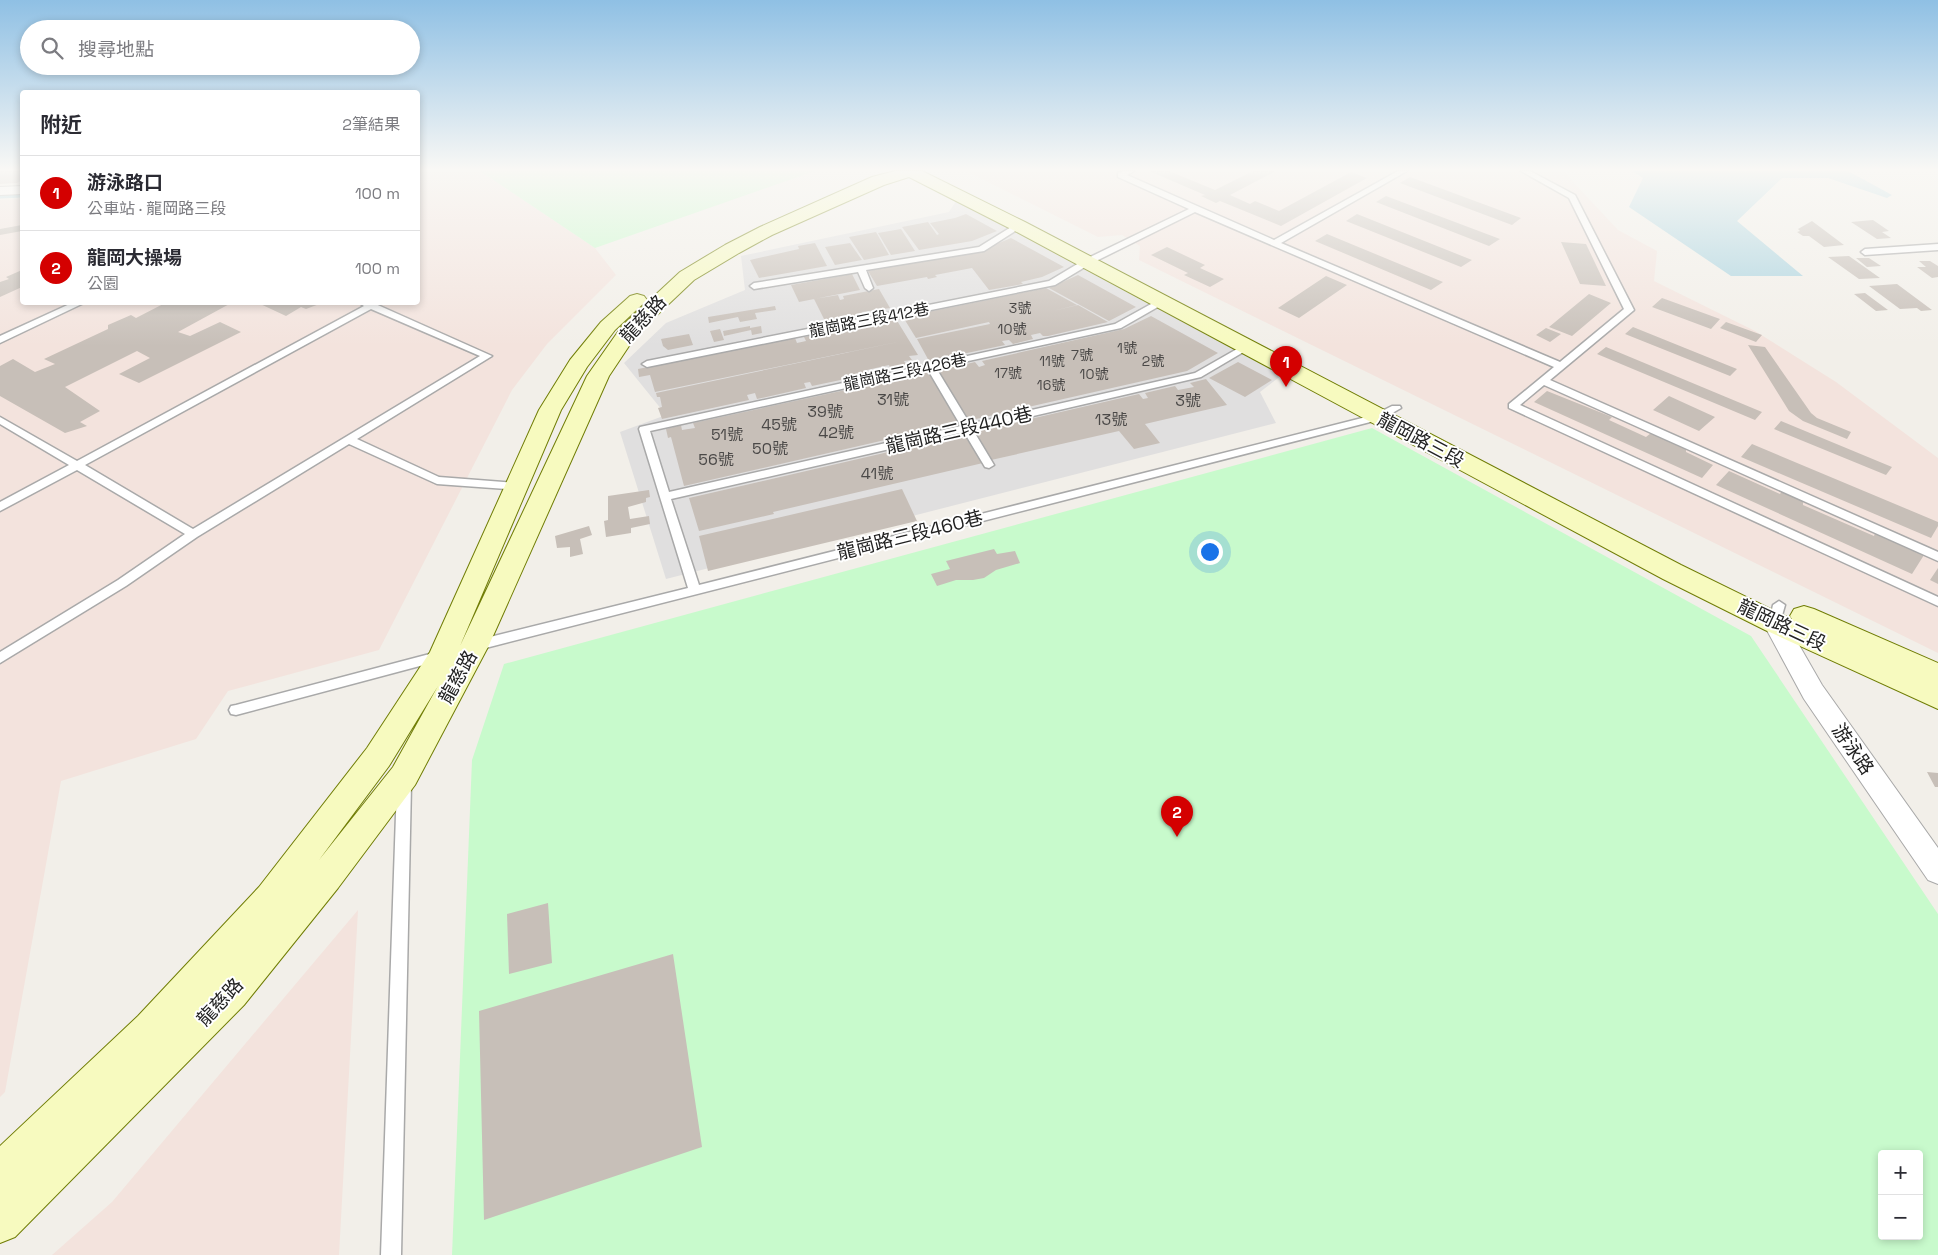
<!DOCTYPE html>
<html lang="zh-TW">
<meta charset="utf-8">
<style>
body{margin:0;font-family:"Space Grotesk","Noto Sans TC",sans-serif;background:#f2f2f3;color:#2b2b33}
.controls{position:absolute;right:15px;bottom:15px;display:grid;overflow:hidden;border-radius:5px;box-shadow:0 2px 8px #0003}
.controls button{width:45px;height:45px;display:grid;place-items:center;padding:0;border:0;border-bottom:1px solid #e1e1e2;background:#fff;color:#2b2b33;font:25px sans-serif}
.you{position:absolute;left:1209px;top:551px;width:18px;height:18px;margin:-12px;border:4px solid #fff;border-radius:50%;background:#1a73e8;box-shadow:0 0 0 8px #1a73e833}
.badge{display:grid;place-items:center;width:32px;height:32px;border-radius:50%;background:#d40000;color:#fff;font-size:16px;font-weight:700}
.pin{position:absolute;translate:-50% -41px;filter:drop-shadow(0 1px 2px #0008)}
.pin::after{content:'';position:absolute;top:26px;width:18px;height:15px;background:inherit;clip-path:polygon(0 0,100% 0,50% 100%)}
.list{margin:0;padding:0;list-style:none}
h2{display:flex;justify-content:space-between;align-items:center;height:65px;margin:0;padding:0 20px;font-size:21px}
h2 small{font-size:16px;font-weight:400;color:#7c7c81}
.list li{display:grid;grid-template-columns:32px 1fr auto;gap:15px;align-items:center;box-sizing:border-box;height:75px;padding:0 20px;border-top:1px solid #e1e1e2}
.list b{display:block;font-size:19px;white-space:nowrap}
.list p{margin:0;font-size:16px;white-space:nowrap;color:#7c7c81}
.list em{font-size:16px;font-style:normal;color:#7c7c81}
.icon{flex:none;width:28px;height:28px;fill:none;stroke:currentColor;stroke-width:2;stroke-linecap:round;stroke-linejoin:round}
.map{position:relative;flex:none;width:1938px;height:1255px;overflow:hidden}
.search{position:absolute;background:#fff;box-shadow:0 2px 8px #0003;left:20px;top:20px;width:400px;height:55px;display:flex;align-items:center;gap:12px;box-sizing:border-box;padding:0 18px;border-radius:28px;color:#7c7c81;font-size:19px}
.panel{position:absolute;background:#fff;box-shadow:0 2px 8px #0003;left:20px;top:90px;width:400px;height:215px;border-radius:5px}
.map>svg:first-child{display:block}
</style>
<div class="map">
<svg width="1938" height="1255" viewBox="0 0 1938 1255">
<rect width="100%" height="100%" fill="#f2efe9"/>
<!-- residential -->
<path fill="#e0dfdf" d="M 956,201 L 1282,375 L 1260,392 L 1276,423 L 666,579 L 620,432 L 666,415 L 624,363 L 666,323 L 745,290 L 741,256 L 949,212 Z"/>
<!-- military -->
<path fill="#f3e3dd" d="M 418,171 L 480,171 L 595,248 L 616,275 L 547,344 L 512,390 L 379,650 L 228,691 L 196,739 L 61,781 L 5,1092 L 0,1097 L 0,200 L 22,199 L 22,302 L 418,302 Z
M 966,171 L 1563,171 L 1618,230 L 1657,251 L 1654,281 L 1755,331 L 1836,382 L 1938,458 L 1938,653 L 1139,260 L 1140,246 L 1122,235 L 1098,237 Z
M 358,910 L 339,1255 L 52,1255 L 112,1202 Z"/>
<!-- park -->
<path fill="#c8facc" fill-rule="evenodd" d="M 480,171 L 815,171 L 595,248 Z
M 1372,428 L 1751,636 L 1938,914 L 1938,1255 L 452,1255 L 472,760 L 504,664 ZM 1882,1154 L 1919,1154 L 1919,1236 L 1882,1236 Z"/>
<!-- water -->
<path fill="#aad3df" d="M 1632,171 L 1848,171 L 1892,195 L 1887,198 L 1828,178 L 1782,178 L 1737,221 L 1803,276 L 1731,276 L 1629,207 L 1643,178 Z"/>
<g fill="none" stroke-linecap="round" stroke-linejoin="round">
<!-- stream -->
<path stroke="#aad3df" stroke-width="5" d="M 0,196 L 22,195"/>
</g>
<!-- building -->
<path fill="#c7bfb8" d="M 0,171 L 22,171 L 22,180 L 17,183 L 0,184 Z
M 1149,171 L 1169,171 L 1215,190 L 1253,171 L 1276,171 L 1230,195 L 1250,204 L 1255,201 L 1279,211 L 1351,172 L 1367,178 L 1281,226 L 1220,201 L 1216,203 L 1201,196 L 1205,195 Z
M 1410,177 L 1521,218 L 1512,225 L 1400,183 Z
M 1386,196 L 1500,239 L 1489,246 L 1376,202 Z
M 966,214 L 997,231 L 972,241 L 919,250 L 902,227 L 928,222 L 937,235 L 939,234 L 930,223 L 955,218 Z
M 1357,214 L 1472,260 L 1461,267 L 1346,221 Z
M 1873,220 L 1889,231 L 1882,232 L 1891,238 L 1877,239 L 1851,222 Z
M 1812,221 L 1844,245 L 1824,247 L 1809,236 L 1803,236 L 1797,232 L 1800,231 L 1798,229 Z
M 22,225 L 22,231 L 0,235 L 0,229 Z
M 901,229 L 915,251 L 891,255 L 878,233 Z
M 876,232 L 889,255 L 864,260 L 849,237 Z
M 1327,234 L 1443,282 L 1431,290 L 1315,241 Z
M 1011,238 L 1064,267 L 1042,277 L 1021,282 L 1023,284 L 989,290 L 972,268 L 935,275 L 937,277 L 928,279 L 927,277 L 877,286 L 868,271 L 982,250 Z
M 1561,242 L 1586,244 L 1606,286 L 1580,284 Z
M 815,243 L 827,266 L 759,278 L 750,260 L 799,249 L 798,246 Z
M 850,243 L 862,260 L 835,265 L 825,247 Z
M 1167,247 L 1205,265 L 1200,268 L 1224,279 L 1210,287 L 1184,275 L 1188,273 L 1151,255 Z
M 1849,256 L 1880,278 L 1859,279 L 1828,257 Z
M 1856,258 L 1869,258 L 1881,266 L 1867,267 Z
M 1919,261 L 1930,261 L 1938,266 L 1938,277 L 1932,278 L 1917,267 L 1926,267 Z
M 22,270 L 22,287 L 0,297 L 0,282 L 9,279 L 6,277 Z
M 852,274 L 860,290 L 799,302 L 791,285 Z
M 1078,275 L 1136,307 L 1109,321 L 1049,288 Z
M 1326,276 L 1347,285 L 1299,318 L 1278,308 Z
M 1897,284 L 1932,310 L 1921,311 L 1917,308 L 1900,309 L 1869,286 Z
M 1046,288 L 1077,305 L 1053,311 L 1078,305 L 1108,322 L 1048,336 L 1043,336 L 1040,333 L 1031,335 L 1033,339 L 1013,344 L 1009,340 L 1002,341 L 1005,345 L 929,361 L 917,339 L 990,324 L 989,322 L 916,338 L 903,317 Z
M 879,289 L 890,308 L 862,312 L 864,315 L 826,323 L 814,299 L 838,295 L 840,300 L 844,299 L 843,296 Z
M 1865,293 L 1888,310 L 1876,311 L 1854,294 Z
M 1589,294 L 1611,303 L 1572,336 L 1549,327 Z
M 1662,298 L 1720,319 L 1711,329 L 1652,307 Z
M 167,302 L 233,302 L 178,332 L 190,336 L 220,322 L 241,332 L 139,383 L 119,374 L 150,358 L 137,351 L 65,387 L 100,411 L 80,422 L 87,426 L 65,433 L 0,396 L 0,366 L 13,359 L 35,372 L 55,364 L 44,359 L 108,329 L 108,325 L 131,315 L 136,318 Z
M 256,302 L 322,302 L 322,303 L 306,309 L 301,307 L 286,316 Z
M 775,306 L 776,310 L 755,313 L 757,319 L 740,322 L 738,317 L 709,323 L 708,317 Z
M 1151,316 L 1218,353 L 1187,371 L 967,421 L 937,371 L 975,362 L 979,367 L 985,365 L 982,361 L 1124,329 Z
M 896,319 L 918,355 L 909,356 L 912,360 L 904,361 L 907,366 L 891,370 L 889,365 L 867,370 L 869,374 L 812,386 L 810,382 L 804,383 L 806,388 L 757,399 L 755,393 L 747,395 L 749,400 L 662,419 L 658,408 L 662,407 L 660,397 L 657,397 L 656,393 L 907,340 L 655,392 L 650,375 L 639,377 L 638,369 L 795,338 L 797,343 L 806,341 L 804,337 Z
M 1726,322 L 1762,335 L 1756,342 L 1720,328 Z
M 750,326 L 750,328 L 761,326 L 762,333 L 752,335 L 751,330 L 724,336 L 723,331 Z
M 1633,327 L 1737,369 L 1730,376 L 1625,334 Z
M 1546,328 L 1561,334 L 1550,342 L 1536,335 Z
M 720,329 L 724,340 L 714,342 L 710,331 Z
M 689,334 L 693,345 L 668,350 L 663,346 L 661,339 Z
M 1748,345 L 1765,347 L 1811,413 L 1817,418 L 1851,432 L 1847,439 L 1803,421 L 1789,411 Z
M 1606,347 L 1762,412 L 1755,420 L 1597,354 Z
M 1238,362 L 1272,380 L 1245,397 L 1209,378 Z
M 929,372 L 959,423 L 684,486 L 671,437 L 668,438 L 666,429 L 681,425 L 682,430 L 695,428 L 693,423 Z
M 1206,379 L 1227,405 L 1145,424 L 1160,443 L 1134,449 L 1119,431 L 991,460 L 974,432 L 1139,394 L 1143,399 L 1148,398 L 1145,393 L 1175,386 L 1178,390 L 1194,387 L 1190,383 Z
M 1547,391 L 1612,417 L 1609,420 L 1646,437 L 1651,433 L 1686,449 L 1686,452 L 1713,465 L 1702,478 L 1534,402 Z
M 1669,396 L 1715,417 L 1699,431 L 1653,410 Z
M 1781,421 L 1892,467 L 1886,475 L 1774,429 Z
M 966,434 L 983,463 L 773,512 L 774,514 L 699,531 L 689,498 Z
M 1752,444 L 1938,522 L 1938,526 L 1931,538 L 1741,457 Z
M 1729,471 L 1780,494 L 1782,491 L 1803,500 L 1803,505 L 1874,536 L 1875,533 L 1924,555 L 1912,574 L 1716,485 Z
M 902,489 L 917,521 L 708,571 L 699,536 Z
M 649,490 L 650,497 L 646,498 L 646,502 L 628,507 L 630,519 L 649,516 L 650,524 L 631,528 L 631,533 L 606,537 L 604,521 L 608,520 L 608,496 Z
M 589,526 L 592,535 L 580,539 L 583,554 L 570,557 L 570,547 L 557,548 L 555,536 Z
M 994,549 L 997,554 L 1015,551 L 1020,563 L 996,570 L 984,578 L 973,580 L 956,580 L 937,586 L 931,574 L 950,569 L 946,561 Z
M 1938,568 L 1938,584 L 1930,580 Z
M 1927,772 L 1938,773 L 1938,787 L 1935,787 Z
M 548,903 L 552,963 L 509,974 L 507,914 Z
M 673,954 L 702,1147 L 484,1220 L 479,1011 Z"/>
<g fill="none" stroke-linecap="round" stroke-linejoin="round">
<defs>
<path id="lane" d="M 1124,171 L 1134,171 L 1127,175 L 1274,240 L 1398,171 L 1407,171 L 1281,243 L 1560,362 L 1624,309 L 1569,198 L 1521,171 L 1530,171 L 1575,195 L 1634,310 L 1550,380 L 1938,552 L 1938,561 L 1544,385 L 1520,405 L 1938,597 L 1938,606 L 1509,408 L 1509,404 L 1554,367 L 1195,212 L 1090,264 L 1055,285 L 647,367 L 642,364 L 647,361 L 1049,281 L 1084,260 L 1189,209 L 1118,177 L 1118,173 Z
M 1016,224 L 1023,226 L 984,251 L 866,270 L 873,288 L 869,291 L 865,288 L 858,272 L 754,289 L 750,286 L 754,283 L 979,247 Z
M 1938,244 L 1938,250 L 1865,255 L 1861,252 L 1865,249 Z
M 1160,299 L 1165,302 L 1163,304 L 1121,328 L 936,368 L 970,424 L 1195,373 L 1244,345 L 1247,344 L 1252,347 L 1201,377 L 973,430 L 994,465 L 989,468 L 985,467 L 964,432 L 671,499 L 699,585 L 1374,415 L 1392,406 L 1400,406 L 1401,408 L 1382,419 L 474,651 L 470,649 L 468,646 L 470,643 L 474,641 L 688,588 L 639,429 L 640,427 L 1115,324 ZM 928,370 L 961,426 L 669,492 L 650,431 Z
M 74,302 L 86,302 L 0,343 L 0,336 Z
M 358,302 L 371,302 L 492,356 L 357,439 L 439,477 L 518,483 L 522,484 L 523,487 L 522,490 L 437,484 L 349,444 L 197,537 L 126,586 L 0,663 L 0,652 L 118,580 L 185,534 L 77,470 L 0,511 L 0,502 L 69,465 L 0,424 L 0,417 L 77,461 L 364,306 ZM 371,309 L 480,356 L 193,529 L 85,465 Z
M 1779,601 L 1785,605 L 1779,626 L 1771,626 L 1769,623 L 1773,605 Z
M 441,651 L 446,653 L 447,656 L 446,659 L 236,715 L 231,714 L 229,710 L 231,706 L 236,705 Z
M 404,779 L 409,781 L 411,785 L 401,1255 L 381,1255 L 397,785 L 399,781 Z"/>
<path id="street" d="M 22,186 L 22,194 L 0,195 L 0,187 Z
M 1775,614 L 1783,617 L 1822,685 L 1938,848 L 1938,884 L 1928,880 L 1804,699 L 1763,623 L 1767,617 Z"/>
<path id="secondary" d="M 895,171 L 922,171 L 1025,222 L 1681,565 L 1785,616 L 1792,619 L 1790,616 L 1794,609 L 1804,606 L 1814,609 L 1938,663 L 1938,709 L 1765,630 L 1663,579 L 1013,230 L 909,177 L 884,185 L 772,235 L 739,253 L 694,280 L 637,334 L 609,376 L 489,645 L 415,785 L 338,888 L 244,1005 L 15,1237 L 0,1243 L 0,1146 L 138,1016 L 259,887 L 367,748 L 430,652 L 539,410 L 570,360 L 601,322 L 630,296 L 637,294 L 644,296 L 647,300 L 615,330 L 587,367 L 561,410 L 460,646 L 587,376 L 622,326 L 680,272 L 725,245 L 760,227 L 872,177 ZM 438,686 L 393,767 L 319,860 L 389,766 Z"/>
</defs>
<!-- lane casing -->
<use href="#lane" stroke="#a9a9a9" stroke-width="3"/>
<!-- street casing -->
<use href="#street" stroke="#a9a9a9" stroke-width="2"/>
<!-- secondary casing -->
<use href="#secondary" stroke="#707d05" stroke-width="2"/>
<!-- lane -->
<use href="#lane" fill="#fff" fill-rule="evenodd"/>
<!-- street -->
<use href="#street" fill="#fff" fill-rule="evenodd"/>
<!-- secondary -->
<use href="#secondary" fill="#f7fabf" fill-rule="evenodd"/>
</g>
<!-- sky -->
<linearGradient id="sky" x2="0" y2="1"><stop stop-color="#8fc0e4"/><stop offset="0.49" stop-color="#f9f8f5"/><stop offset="1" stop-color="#f9f8f5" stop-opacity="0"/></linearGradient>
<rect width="1938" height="346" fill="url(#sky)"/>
<g text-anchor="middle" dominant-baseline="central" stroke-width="4" stroke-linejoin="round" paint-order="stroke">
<!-- far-number labels -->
<g font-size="14" fill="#4b4948">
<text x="1020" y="308">3號</text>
<text x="1012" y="329">10號</text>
<text x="1127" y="348">1號</text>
<text x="1082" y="355">7號</text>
<text x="1052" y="361">11號</text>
<text x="1153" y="361">2號</text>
<text x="1008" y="373">17號</text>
<text x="1094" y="374">10號</text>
<text x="1051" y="385">16號</text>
</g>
<!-- far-street labels -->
<g font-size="16" fill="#222" stroke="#fff">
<text transform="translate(869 320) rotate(-11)">龍崗路三段412巷</text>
<text transform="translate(905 372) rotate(-12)">龍崗路三段426巷</text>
</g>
<!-- number labels -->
<g font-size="16" fill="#4b4948">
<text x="893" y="399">31號</text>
<text x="1188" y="400">3號</text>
<text x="825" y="411">39號</text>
<text x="1111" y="419">13號</text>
<text x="779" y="424">45號</text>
<text x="836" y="432">42號</text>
<text x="727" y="434">51號</text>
<text x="770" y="448">50號</text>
<text x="716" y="459">56號</text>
<text x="877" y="473">41號</text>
</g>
<!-- street labels -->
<g font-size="19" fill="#222" stroke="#fff">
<text transform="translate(643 319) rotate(-47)">龍慈路</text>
<text transform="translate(959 430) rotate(-13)">龍崗路三段440巷</text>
<text transform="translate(1421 440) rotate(28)">龍岡路三段</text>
<text transform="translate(910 535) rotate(-14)">龍崗路三段460巷</text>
<text transform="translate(1782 625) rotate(25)">龍岡路三段</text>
<text transform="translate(458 677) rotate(-61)">龍慈路</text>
<text transform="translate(1853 749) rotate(55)">游泳路</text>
<text transform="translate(220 1002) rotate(-47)">龍慈路</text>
</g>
</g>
</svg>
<div class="controls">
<button>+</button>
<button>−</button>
</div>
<div class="you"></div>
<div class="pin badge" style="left:1286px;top:387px">1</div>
<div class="pin badge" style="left:1177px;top:837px">2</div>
<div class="search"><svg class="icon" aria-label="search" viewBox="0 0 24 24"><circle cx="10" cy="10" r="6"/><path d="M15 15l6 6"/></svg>搜尋地點</div>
<section class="panel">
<h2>附近<small>2筆結果</small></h2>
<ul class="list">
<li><span class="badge">1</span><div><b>游泳路口</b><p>公車站 · 龍岡路三段</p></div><em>100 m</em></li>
<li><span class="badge">2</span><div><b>龍岡大操場</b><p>公園</p></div><em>100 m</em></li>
</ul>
</section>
</div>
